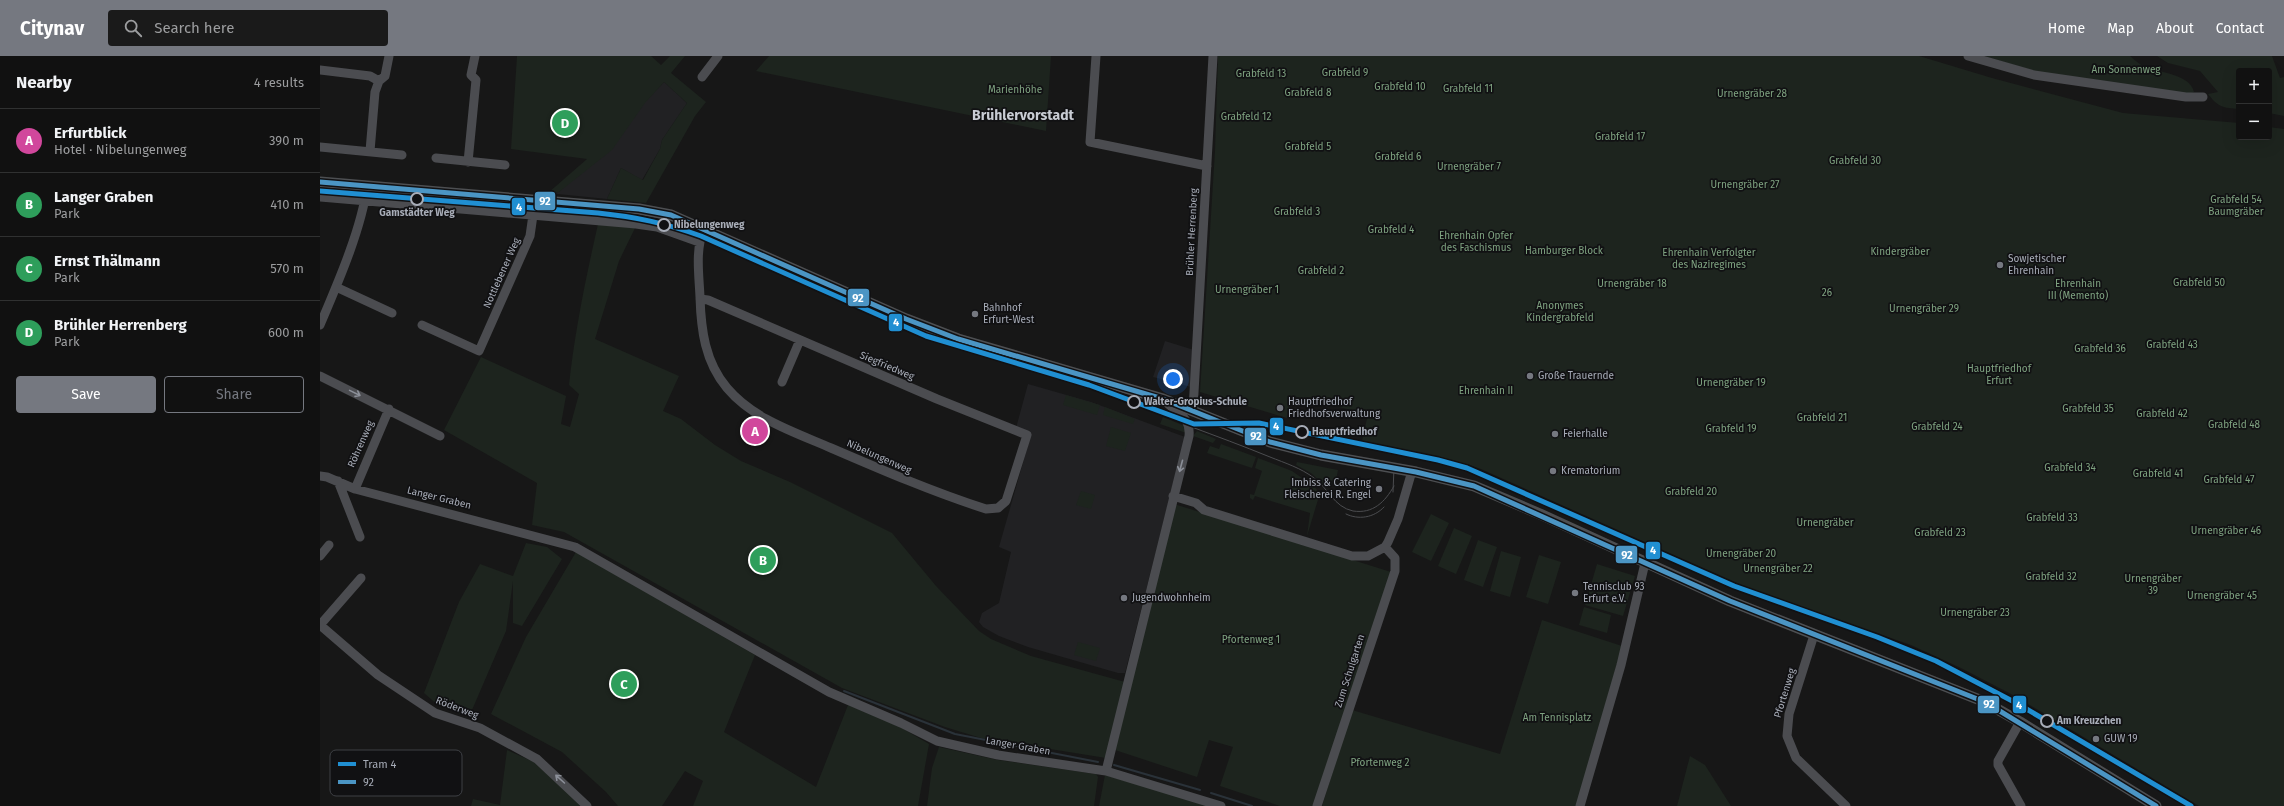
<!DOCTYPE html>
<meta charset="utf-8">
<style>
body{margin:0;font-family:"Fira Sans",sans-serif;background:#1a1a1a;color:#f1f3f6}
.controls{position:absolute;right:12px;top:12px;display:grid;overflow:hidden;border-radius:4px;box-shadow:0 4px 16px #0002}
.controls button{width:36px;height:36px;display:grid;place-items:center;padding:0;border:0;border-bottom:1px solid #303131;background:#111;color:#f1f3f6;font:20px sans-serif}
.you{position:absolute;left:853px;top:323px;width:14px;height:14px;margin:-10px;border:3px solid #fff;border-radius:50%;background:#1a73e8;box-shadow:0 0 0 6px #1a73e833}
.badge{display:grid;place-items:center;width:26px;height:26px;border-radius:50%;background:#757880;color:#fff;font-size:13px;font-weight:700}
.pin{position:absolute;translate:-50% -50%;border:2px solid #fff;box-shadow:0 1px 4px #0006}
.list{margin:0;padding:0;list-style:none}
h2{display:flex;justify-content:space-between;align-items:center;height:52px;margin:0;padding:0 16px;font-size:17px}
h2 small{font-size:13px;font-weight:400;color:#9c9d9f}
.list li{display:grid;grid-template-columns:26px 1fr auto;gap:12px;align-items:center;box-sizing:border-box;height:64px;padding:0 16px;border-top:1px solid #303131}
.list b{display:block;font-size:15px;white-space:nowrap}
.list p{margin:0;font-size:13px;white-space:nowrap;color:#9c9d9f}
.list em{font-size:13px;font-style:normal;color:#9c9d9f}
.actions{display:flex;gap:8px;padding:12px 16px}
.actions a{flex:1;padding:9px 0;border:1px solid #757880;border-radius:4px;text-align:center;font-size:14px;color:#757880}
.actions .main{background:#757880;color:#fff}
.icon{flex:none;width:22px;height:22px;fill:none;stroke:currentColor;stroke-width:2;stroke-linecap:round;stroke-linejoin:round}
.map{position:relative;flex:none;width:1964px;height:750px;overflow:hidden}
header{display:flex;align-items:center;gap:24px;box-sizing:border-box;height:56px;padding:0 20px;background:#757880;color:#fff}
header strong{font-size:19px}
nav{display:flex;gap:22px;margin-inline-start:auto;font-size:14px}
.search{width:280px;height:36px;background:#1a1a1a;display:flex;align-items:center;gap:10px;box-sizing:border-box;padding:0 14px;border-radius:4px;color:#9c9d9f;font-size:15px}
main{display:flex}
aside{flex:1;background:#111}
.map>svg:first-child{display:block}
</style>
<header>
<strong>Citynav</strong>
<div class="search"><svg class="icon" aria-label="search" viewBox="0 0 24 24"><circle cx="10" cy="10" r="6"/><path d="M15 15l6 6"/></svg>Search here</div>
<nav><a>Home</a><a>Map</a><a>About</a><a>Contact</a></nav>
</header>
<main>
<aside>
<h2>Nearby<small>4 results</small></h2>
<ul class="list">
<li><span class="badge" style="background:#d1479c">A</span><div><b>Erfurtblick</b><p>Hotel · Nibelungenweg</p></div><em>390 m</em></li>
<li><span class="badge" style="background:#2e9e5b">B</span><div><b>Langer Graben</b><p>Park</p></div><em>410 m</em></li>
<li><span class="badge" style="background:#2e9e5b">C</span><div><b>Ernst Thälmann</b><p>Park</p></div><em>570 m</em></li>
<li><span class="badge" style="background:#2e9e5b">D</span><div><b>Brühler Herrenberg</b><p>Park</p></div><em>600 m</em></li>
</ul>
<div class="actions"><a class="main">Save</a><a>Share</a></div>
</aside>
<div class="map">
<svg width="1964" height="750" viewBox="0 0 1964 750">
<rect width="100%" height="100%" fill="#171717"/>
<!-- built -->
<path fill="#212123" d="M 344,26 L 367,47 L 342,84 L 340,93 L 322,124 L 301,112 L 287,143 L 228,137 L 239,136 Z
M 845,285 L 874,294 L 871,331 L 833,321 Z
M 708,328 L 771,346 L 865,381 L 805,617 L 798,617 L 708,591 L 679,580 L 663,571 L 659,566 L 662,557 L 679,547 L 691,496 L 679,491 L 710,382 L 696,372 Z"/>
<!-- green -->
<path fill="#1d241e" d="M 197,0 L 331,0 L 341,9 L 350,0 L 365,0 L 351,17 L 386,46 L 375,60 L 326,147 L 287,143 L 301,112 L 323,124 L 340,93 L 342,84 L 367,47 L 344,26 L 325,47 L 292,94 L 239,136 L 228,137 L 267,103 L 191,93 Z
M 449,0 L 731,0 L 726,75 L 436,15 Z
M 898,0 L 1599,0 L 1672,22 L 1803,57 L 1919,67 L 1919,81 L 1949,81 L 1949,71 L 1964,73 L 1964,750 L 1879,750 L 1693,639 L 1641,612 L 1591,589 L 1432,534 L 1161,413 L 1133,404 L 1042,385 L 1048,358 L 973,340 L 967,362 L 880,336 L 895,95 Z
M 1664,0 L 1810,0 C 1815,4 1820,9 1825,11 C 1840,17 1870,18 1874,36 L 1869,38 L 1714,15 Z
M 1837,0 L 1952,0 L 1960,22 L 1964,21 L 1964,60 L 1949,57 L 1949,15 L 1919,15 L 1919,53 C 1903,52 1898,51 1888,38 L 1898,36 L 1880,15 L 1848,7 Z
M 278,168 L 315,172 L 299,205 L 275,283 L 359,320 L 343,355 L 361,363 L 395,389 L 421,405 L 470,426 L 572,477 L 616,530 L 659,575 L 671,583 L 711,600 L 805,626 L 786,702 L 661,682 L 625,671 L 522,632 L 244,476 L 212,469 L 217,427 L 124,374 L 161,301 L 246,340 L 241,368 L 250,371 L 259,338 L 249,329 C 255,274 266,221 278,168 Z
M 746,339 L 780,349 L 777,359 L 743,349 Z
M 785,351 L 815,363 L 813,368 L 783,359 Z
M 843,361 L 867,371 L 866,377 L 840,368 Z
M 791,371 L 811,377 L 805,395 L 786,390 Z
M 877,375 L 896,383 L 893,387 L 873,380 Z
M 901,388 L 936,401 L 932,412 L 887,397 L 890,390 L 899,393 Z
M 938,402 L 972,415 L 982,422 L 984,420 L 1000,437 L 987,480 L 990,457 L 935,440 L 933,444 L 930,442 L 930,438 L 934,439 L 942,415 L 935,412 Z
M 977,406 L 1018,414 L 1016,424 L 1007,432 L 991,417 L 976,409 Z
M 761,435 L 775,439 L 771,453 L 756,449 Z
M 854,448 L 1071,516 L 994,750 L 960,750 L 900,730 L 913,691 L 889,684 L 877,721 L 795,694 Z
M 1111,458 L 1129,467 L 1111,505 L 1092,496 Z
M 1134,472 L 1152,480 L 1136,518 L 1118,510 Z
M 1158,484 L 1177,491 L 1163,531 L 1144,524 Z
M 206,487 L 227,491 L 242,503 L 202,570 L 193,567 L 193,525 L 186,575 L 149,661 L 119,650 L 104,637 L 139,546 L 160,508 L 193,520 Z
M 1181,495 L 1201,501 L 1190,541 L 1170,535 Z
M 256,496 L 435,599 L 404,676 L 496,731 L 528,649 L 580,671 L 609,688 L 598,750 L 373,750 L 383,725 L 365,715 L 342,750 L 298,750 L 286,736 L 242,696 L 171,658 L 206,581 Z
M 1219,499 L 1241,506 L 1228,548 L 1206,541 Z
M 1277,508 L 1315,520 L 1303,560 L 1265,549 Z
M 1264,551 L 1291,559 L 1287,577 L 1259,569 Z
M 1222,564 L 1302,590 L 1257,750 L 1002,750 L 1032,654 L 1180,698 Z
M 758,586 L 780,592 L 776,605 L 754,599 Z
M 619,691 L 678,704 L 776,718 L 778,721 L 774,750 L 607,750 L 612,712 Z
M 187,694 L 214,706 L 262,750 L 151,750 L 153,743 L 180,749 Z
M 1370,700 L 1385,709 L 1411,750 L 1357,750 Z
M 785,719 L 891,750 L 779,750 Z"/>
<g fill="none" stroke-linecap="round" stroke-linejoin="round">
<!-- stream -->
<path stroke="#2a3239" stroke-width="2" d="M 524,635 L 635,678 L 778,706
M 794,709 L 880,734
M 891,737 L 932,750"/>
<!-- minor -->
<path stroke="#4b4c50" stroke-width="9" d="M 776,0 L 770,86 L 887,110
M 1648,0 L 1714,19 L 1866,41 L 1883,41
M 0,14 L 50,20 L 59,25
M 382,21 L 398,0
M 0,91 L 82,99
M 50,95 L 55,36 L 59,25 L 65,20 L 69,0
M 116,102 L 185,109
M 148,106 L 156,24 L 151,19 L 155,0
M 0,141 L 316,168 L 337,171 L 379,186
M 16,231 L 72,257
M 380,243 L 388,244 L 617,343 L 707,379 L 686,445 L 678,452 L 666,453 C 613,436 562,414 511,392 C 474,376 433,363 407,332 C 385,306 381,274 380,241 C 379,218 375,194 384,172
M 0,269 C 17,229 42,172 47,130
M 102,269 L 159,295 L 210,180 L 215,145
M 0,320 L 120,380
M 462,326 L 480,284
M 873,354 L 893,0
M 0,420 L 7,421 L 35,433 L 255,491 L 509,636 L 581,667 L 617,685 L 678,699 L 786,715 L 901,750
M 18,425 L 40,481
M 35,433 L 69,353
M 853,440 L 876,447 L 884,454 L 1032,500 L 1048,500 L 1065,491 L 1068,486 L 1078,463 L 1092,415
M 0,500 L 9,489
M 0,569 L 58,619 L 115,657 L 160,672 L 217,703 L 267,750
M 0,569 L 41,522
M 1494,579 L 1469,658 L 1467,680 L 1476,702 L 1526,750
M 1700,666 L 1678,705 L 1678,709 L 1701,750
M 786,715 L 869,380 C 871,361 857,357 845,345
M 997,750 L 1075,515 L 1075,502 L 1065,491
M 1260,750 L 1301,609 L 1325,507"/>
<!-- major -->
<path stroke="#4d4f52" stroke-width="11" d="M 0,126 L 319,153 L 351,159 L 586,263 L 638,283 L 843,343 L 950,386 L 1001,399 L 1096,416 L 1154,430 L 1220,458 L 1410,545 L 1665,646 L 1700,666 L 1836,750"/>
<!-- tram -->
<path stroke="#4b4c4f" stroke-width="1" d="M 869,370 C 896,380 923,390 950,401 C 965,407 981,412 994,422 C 1008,432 1014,451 1033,455 C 1053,458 1065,446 1074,430
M 1073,436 L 1074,412
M 1026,458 C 1038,464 1054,462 1064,451"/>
<defs>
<path id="bus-1" d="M 0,126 L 319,153 L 351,159 L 586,263 L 638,283 L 843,343 L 950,386 L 1001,399 L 1096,416 L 1154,430 L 1410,545 L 1665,646 L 1836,750"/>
</defs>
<!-- bus-1 casing -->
<use href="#bus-1" stroke="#111113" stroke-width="8"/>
<!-- bus-1 -->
<use href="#bus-1" stroke="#4b95c4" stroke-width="5"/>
<defs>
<path id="tram-1" d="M 0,135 L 278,157 C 316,161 345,167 381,180 L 606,280 L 769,329 L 874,368 L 939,367 L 1118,404 L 1147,412 L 1414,530 L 1557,581 L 1616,605 L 1698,648 L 1871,750"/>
</defs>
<!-- tram-1 casing -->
<use href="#tram-1" stroke="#111113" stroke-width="8"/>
<!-- tram-1 -->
<use href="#tram-1" stroke="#208fd2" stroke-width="5"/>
</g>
<!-- one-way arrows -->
<defs><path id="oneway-shaft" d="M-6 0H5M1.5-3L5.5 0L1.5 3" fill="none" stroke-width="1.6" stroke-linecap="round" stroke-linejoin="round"/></defs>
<g stroke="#8c9099">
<use href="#oneway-shaft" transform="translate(35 337) rotate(26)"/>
<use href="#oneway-shaft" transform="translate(861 410) rotate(105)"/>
<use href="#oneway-shaft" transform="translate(240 723) rotate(-138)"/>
</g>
<!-- markers -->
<g fill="#111113" stroke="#a8adb8" stroke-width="2">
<circle cx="97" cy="143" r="6"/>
<circle cx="344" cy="169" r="6"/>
<circle cx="814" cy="346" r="6"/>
<circle cx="982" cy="376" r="6"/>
<circle cx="1727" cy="665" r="6"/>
</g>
<g fill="#757880" stroke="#111113" stroke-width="1.5">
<circle cx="1680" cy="209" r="4"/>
<circle cx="655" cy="258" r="4"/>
<circle cx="1210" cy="320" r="4"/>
<circle cx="960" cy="352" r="4"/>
<circle cx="1235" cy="378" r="4"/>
<circle cx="1233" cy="415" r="4"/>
<circle cx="1059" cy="433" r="4"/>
<circle cx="1255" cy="537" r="4"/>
<circle cx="804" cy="542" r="4"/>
<circle cx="1776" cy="683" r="4"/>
</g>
<g text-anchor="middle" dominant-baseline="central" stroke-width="3.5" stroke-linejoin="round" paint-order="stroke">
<!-- park labels -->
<g font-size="10" fill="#7fa381" stroke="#111113">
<text x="1806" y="14">Am Sonnenweg</text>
<text x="1025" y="17">Grabfeld 9</text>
<text x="941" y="18">Grabfeld 13</text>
<text x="1080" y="31">Grabfeld 10</text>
<text x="1148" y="33">Grabfeld 11</text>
<text x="695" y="34">Marienhöhe</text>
<text x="988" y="37">Grabfeld 8</text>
<text x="1432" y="38">Urnengräber 28</text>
<text x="926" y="61">Grabfeld 12</text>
<text x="1300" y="81">Grabfeld 17</text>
<text x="988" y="91">Grabfeld 5</text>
<text x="1078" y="101">Grabfeld 6</text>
<text x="1535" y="105">Grabfeld 30</text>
<text x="1149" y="111">Urnengräber 7</text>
<text x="1425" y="129">Urnengräber 27</text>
<text x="1916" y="144">Grabfeld 54<tspan x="1916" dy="12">Baumgräber</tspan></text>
<text x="977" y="156">Grabfeld 3</text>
<text x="1071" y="174">Grabfeld 4</text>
<text x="1156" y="180">Ehrenhain Opfer<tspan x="1156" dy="12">des Faschismus</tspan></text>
<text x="1244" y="195">Hamburger Block</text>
<text x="1580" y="196">Kindergräber</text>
<text x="1389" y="197">Ehrenhain Verfolgter<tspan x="1389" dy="12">des Naziregimes</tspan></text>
<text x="1001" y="215">Grabfeld 2</text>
<text x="1879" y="227">Grabfeld 50</text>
<text x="1312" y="228">Urnengräber 18</text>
<text x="1758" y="228">Ehrenhain<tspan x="1758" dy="12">III (Memento)</tspan></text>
<text x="927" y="234">Urnengräber 1</text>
<text x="1507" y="237">26</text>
<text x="1240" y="250">Anonymes<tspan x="1240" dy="12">Kindergrabfeld</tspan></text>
<text x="1604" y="253">Urnengräber 29</text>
<text x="1852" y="289">Grabfeld 43</text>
<text x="1780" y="293">Grabfeld 36</text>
<text x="1679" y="313">Hauptfriedhof<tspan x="1679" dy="12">Erfurt</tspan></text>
<text x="1411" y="327">Urnengräber 19</text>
<text x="1166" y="335">Ehrenhain II</text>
<text x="1768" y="353">Grabfeld 35</text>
<text x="1842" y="358">Grabfeld 42</text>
<text x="1502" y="362">Grabfeld 21</text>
<text x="1914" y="369">Grabfeld 48</text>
<text x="1617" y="371">Grabfeld 24</text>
<text x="1411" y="373">Grabfeld 19</text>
<text x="1750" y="412">Grabfeld 34</text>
<text x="1838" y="418">Grabfeld 41</text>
<text x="1909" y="424">Grabfeld 47</text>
<text x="1371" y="436">Grabfeld 20</text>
<text x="1732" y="462">Grabfeld 33</text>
<text x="1505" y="467">Urnengräber</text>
<text x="1906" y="475">Urnengräber 46</text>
<text x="1620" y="477">Grabfeld 23</text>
<text x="1421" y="498">Urnengräber 20</text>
<text x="1458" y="513">Urnengräber 22</text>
<text x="1731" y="521">Grabfeld 32</text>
<text x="1833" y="523">Urnengräber<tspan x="1833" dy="12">39</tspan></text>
<text x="1902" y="540">Urnengräber 45</text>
<text x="1655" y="557">Urnengräber 23</text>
<text x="931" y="584">Pfortenweg 1</text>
<text x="1237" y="662">Am Tennisplatz</text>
<text x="1060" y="707">Pfortenweg 2</text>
</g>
<!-- stop labels -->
<g font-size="10" font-weight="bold" fill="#a8adb8" stroke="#111113" text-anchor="start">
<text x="97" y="157" text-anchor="middle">Gamstädter Weg</text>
<text x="354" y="169">Nibelungenweg</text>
<text x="824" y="346">Walter-Gropius-Schule</text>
<text x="992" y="376">Hauptfriedhof</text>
<text x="1737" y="665">Am Kreuzchen</text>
</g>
<!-- street labels -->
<g font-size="10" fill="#a8adb8" stroke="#111113">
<text transform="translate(872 176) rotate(-87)">Brühler Herrenberg</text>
<text transform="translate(182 217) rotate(-66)">Nottlebener Weg</text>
<text transform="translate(567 310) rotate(23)">Siegfriedweg</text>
<text transform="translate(41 388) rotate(-66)">Röhrenweg</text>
<text transform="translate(559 401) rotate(24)">Nibelungenweg</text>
<text transform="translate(119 442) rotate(14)">Langer Graben</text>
<text transform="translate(1030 615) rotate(-72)">Zum Schulgarten</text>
<text transform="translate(1465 637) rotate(-73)">Pfortenweg</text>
<text transform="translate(137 652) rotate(21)">Röderweg</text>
<text transform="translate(698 690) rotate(10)">Langer Graben</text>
</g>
<!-- poi labels -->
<g font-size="10" fill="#a8adb8" stroke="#111113" text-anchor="start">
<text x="1688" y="203">Sowjetischer<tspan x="1688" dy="12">Ehrenhain</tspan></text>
<text x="663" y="252">Bahnhof<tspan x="663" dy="12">Erfurt-West</tspan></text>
<text x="1218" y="320">Große Trauernde</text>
<text x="968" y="346">Hauptfriedhof<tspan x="968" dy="12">Friedhofsverwaltung</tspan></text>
<text x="1243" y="378">Feierhalle</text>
<text x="1241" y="415">Krematorium</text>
<text x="1051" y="427" text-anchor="end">Imbiss &amp; Catering<tspan x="1051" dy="12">Fleischerei R. Engel</tspan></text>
<text x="1263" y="531">Tennisclub 93<tspan x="1263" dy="12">Erfurt e.V.</tspan></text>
<text x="812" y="542">Jugendwohnheim</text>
<text x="1784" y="683">GUW 19</text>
</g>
<!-- district labels -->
<g font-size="14" font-weight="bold" fill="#c9ccd4" stroke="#111113">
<text x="703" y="59">Brühlervorstadt</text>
</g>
</g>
<!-- legend -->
<rect x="10" y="694" width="132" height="46" rx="6" fill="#111113" stroke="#3e4045" stroke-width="1"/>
<rect x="18" y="706" width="18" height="4" fill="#208fd2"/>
<rect x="18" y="724" width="18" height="4" fill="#4b95c4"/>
<g font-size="11" fill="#a8adb8">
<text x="43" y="712">Tram 4</text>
<text x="43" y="730">92</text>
</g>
<g stroke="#111113" stroke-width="1.5">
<rect x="214" y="135" width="22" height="20" rx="4" fill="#4b95c4"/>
<rect x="191" y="141" width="15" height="19" rx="4" fill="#208fd2"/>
<rect x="527" y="232" width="23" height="19" rx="4" fill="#4b95c4"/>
<rect x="568" y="257" width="15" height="19" rx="4" fill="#208fd2"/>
<rect x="949" y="361" width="15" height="19" rx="4" fill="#208fd2"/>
<rect x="924" y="371" width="23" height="19" rx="4" fill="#4b95c4"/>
<rect x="1325" y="485" width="16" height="19" rx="4" fill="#208fd2"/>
<rect x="1295" y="489" width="23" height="19" rx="4" fill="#4b95c4"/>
<rect x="1657" y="639" width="23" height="19" rx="4" fill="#4b95c4"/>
<rect x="1692" y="639" width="15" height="19" rx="4" fill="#208fd2"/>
</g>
<g font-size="11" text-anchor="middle" font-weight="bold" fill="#fff">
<text x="225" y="149">92</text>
<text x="199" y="155">4</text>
<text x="538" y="246">92</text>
<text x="576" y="270">4</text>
<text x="956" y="374">4</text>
<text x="936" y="384">92</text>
<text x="1333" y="498">4</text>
<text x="1307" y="503">92</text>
<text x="1669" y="652">92</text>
<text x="1699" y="653">4</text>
</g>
</svg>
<div class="controls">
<button>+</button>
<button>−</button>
</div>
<div class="you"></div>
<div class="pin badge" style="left:435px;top:375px;background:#d1479c">A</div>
<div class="pin badge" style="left:443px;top:504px;background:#2e9e5b">B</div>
<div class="pin badge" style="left:304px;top:628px;background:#2e9e5b">C</div>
<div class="pin badge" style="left:245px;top:67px;background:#2e9e5b">D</div>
</div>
</main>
